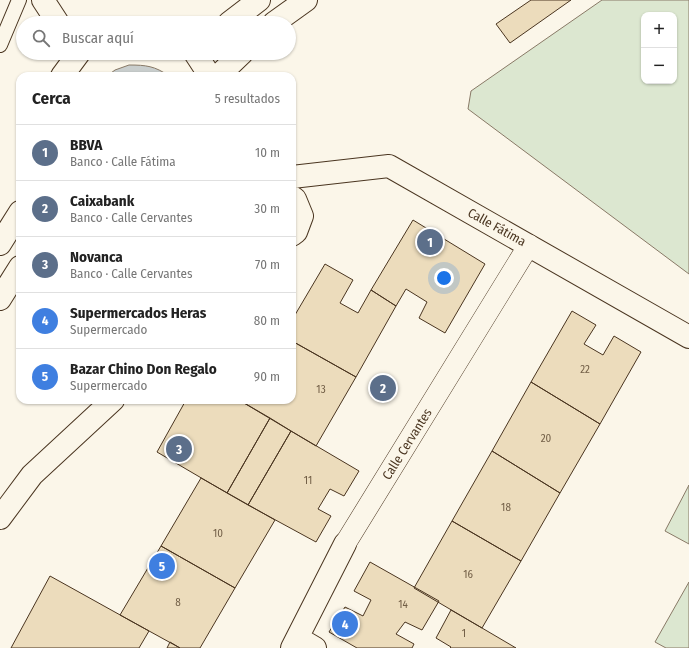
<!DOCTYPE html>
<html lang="es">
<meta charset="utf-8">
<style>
body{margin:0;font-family:"Fira Sans Condensed",sans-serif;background:#f2f2f2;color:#222}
.controls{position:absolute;right:12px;top:12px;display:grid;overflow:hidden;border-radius:8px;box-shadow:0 1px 3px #0004}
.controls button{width:36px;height:36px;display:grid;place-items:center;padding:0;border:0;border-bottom:1px solid #e0e0e0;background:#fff;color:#222;font:20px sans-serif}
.you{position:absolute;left:444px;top:278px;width:14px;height:14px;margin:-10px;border:3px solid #fff;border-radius:50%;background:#1a73e8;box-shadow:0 0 0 6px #1a73e833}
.badge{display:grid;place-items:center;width:26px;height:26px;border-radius:50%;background:#c62828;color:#fff;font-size:13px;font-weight:700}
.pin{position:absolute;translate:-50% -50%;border:2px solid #fff;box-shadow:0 1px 4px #0006}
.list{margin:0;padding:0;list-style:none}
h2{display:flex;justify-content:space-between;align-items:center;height:52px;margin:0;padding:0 16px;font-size:17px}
h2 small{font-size:13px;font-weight:400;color:#767676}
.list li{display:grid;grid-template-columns:26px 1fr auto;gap:12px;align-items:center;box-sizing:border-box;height:56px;padding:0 16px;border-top:1px solid #e0e0e0}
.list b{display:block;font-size:15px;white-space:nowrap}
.list p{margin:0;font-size:13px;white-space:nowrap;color:#767676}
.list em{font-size:13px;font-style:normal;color:#767676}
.icon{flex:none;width:22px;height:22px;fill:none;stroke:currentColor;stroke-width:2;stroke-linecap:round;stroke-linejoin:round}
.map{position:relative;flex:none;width:689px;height:648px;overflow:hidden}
.search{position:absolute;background:#fff;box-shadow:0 1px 3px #0004;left:16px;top:16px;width:280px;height:44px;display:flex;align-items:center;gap:10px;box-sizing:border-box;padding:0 14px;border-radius:22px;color:#767676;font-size:15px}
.panel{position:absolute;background:#fff;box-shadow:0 1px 3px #0004;left:16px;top:72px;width:280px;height:332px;border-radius:12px}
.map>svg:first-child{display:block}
</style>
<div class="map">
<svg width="689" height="648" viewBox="0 0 689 648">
<rect width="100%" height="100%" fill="#fbf6e9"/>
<!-- green -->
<path fill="#dce7d0" stroke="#887966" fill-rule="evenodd" d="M 602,0 L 689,0 L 689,274 L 468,109 L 471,91 ZM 644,15 L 674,15 L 674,81 L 644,81 Z
M 689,485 L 689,544 L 665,531 Z
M 689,582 L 689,648 L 666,648 L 655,642 Z"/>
<!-- water -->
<path fill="#c9cecd" stroke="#887966" d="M 129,65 C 146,65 155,66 169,76 L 107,76 L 115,70 Z"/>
<!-- building -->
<path fill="#ecdcbc" stroke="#4a3520" d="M 531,0 L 571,0 L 510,43 L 496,24 Z
M 413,220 L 485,264 L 445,333 L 419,318 L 427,302 L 406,289 L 396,306 L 371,290 Z
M 325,264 L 353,280 L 340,303 L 358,313 L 371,290 L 396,306 L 356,377 L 292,341 L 292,320 Z
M 572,311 L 596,325 L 584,344 L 603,355 L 614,336 L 641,352 L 600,424 L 531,382 Z
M 292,341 L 356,377 L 316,446 L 244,403 L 245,400 L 292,400 Z
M 531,382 L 600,424 L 560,493 L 492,451 Z
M 186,400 L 239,400 L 270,418 L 227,493 L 157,452 Z
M 270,418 L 291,431 L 248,505 L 227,493 Z
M 291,431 L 359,471 L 344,496 L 330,489 L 318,509 L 331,516 L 316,542 L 248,505 Z
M 492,451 L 560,493 L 521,561 L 452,521 Z
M 201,478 L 275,520 L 235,588 L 161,546 Z
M 452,521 L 521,561 L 482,628 L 414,588 Z
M 161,546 L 235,588 L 200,648 L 180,648 L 120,615 Z
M 370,562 L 439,601 L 422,630 L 405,622 L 396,634 L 414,644 L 412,648 L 357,648 L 329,632 L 345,607 L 363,616 L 371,600 L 354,591 Z
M 50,576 L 149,631 L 139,648 L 11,648 Z
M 451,610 L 482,628 L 516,648 L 450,648 L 451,647 L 436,638 Z
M 170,642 L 180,648 L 167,648 Z"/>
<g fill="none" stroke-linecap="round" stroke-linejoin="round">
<defs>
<path id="service" d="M 0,45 L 19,0"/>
<path id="pedestrian" d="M 345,544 L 529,245"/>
<path id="minor" d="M 43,0 L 58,23
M 292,177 L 389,166 L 689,337
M 292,197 L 295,199 L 302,216 L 296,232 L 292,235
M 0,518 L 32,475 L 113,400
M 298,638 L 315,648
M 292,648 L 345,544"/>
<path id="primary" d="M 229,23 L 259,0
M 274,23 L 306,0
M 195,53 L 210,76
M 62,76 L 79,53
M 218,76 L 242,53
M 0,244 L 20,212
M 0,299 L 20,267"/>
</defs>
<!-- service casing -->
<use href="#service" stroke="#4a3520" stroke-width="16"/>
<!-- pedestrian casing -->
<use href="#pedestrian" stroke="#4a3520" stroke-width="22"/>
<!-- minor casing -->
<use href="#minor" stroke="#4a3520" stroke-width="24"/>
<!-- primary casing -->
<use href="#primary" stroke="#4a3520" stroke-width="24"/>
<!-- service -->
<use href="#service" stroke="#fbf6e9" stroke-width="14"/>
<!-- pedestrian -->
<use href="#pedestrian" stroke="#fbf6e9" stroke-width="21"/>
<!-- minor -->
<use href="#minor" stroke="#fbf6e9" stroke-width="22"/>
<!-- primary -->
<use href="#primary" stroke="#fbf6e9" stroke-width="22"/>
</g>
<g text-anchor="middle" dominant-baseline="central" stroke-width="3" stroke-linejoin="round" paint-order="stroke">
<!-- number labels -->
<g font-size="11" fill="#725f47">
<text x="585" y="369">22</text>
<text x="321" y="389">13</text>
<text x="546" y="438">20</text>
<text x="308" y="480">11</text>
<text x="506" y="507">18</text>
<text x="218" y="533">10</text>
<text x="468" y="574">16</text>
<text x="178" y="602">8</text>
<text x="403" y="604">14</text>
<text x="464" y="633">1</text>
</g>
<!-- street labels -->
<g font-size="13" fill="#4a3520" stroke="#fbf6e9">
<text transform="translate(497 227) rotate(29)">Calle Fátima</text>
<text transform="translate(407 444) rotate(-58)">Calle Cervantes</text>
</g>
</g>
</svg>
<div class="controls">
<button>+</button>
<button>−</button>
</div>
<div class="you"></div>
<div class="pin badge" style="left:430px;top:242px;background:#5c6f8a">1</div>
<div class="pin badge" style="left:383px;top:388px;background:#5c6f8a">2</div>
<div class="pin badge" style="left:179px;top:449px;background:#5c6f8a">3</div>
<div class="pin badge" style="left:345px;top:624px;background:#3f7fe0">4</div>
<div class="pin badge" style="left:162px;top:566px;background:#3f7fe0">5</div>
<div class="search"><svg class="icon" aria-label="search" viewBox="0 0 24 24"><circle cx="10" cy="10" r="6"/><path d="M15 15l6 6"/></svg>Buscar aquí</div>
<section class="panel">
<h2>Cerca<small>5 resultados</small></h2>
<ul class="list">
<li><span class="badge" style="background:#5c6f8a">1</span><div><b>BBVA</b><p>Banco · Calle Fátima</p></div><em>10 m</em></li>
<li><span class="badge" style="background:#5c6f8a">2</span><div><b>Caixabank</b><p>Banco · Calle Cervantes</p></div><em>30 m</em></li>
<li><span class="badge" style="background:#5c6f8a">3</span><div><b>Novanca</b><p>Banco · Calle Cervantes</p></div><em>70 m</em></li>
<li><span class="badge" style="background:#3f7fe0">4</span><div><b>Supermercados Heras</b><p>Supermercado</p></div><em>80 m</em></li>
<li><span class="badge" style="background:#3f7fe0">5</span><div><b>Bazar Chino Don Regalo</b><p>Supermercado</p></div><em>90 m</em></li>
</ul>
</section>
</div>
